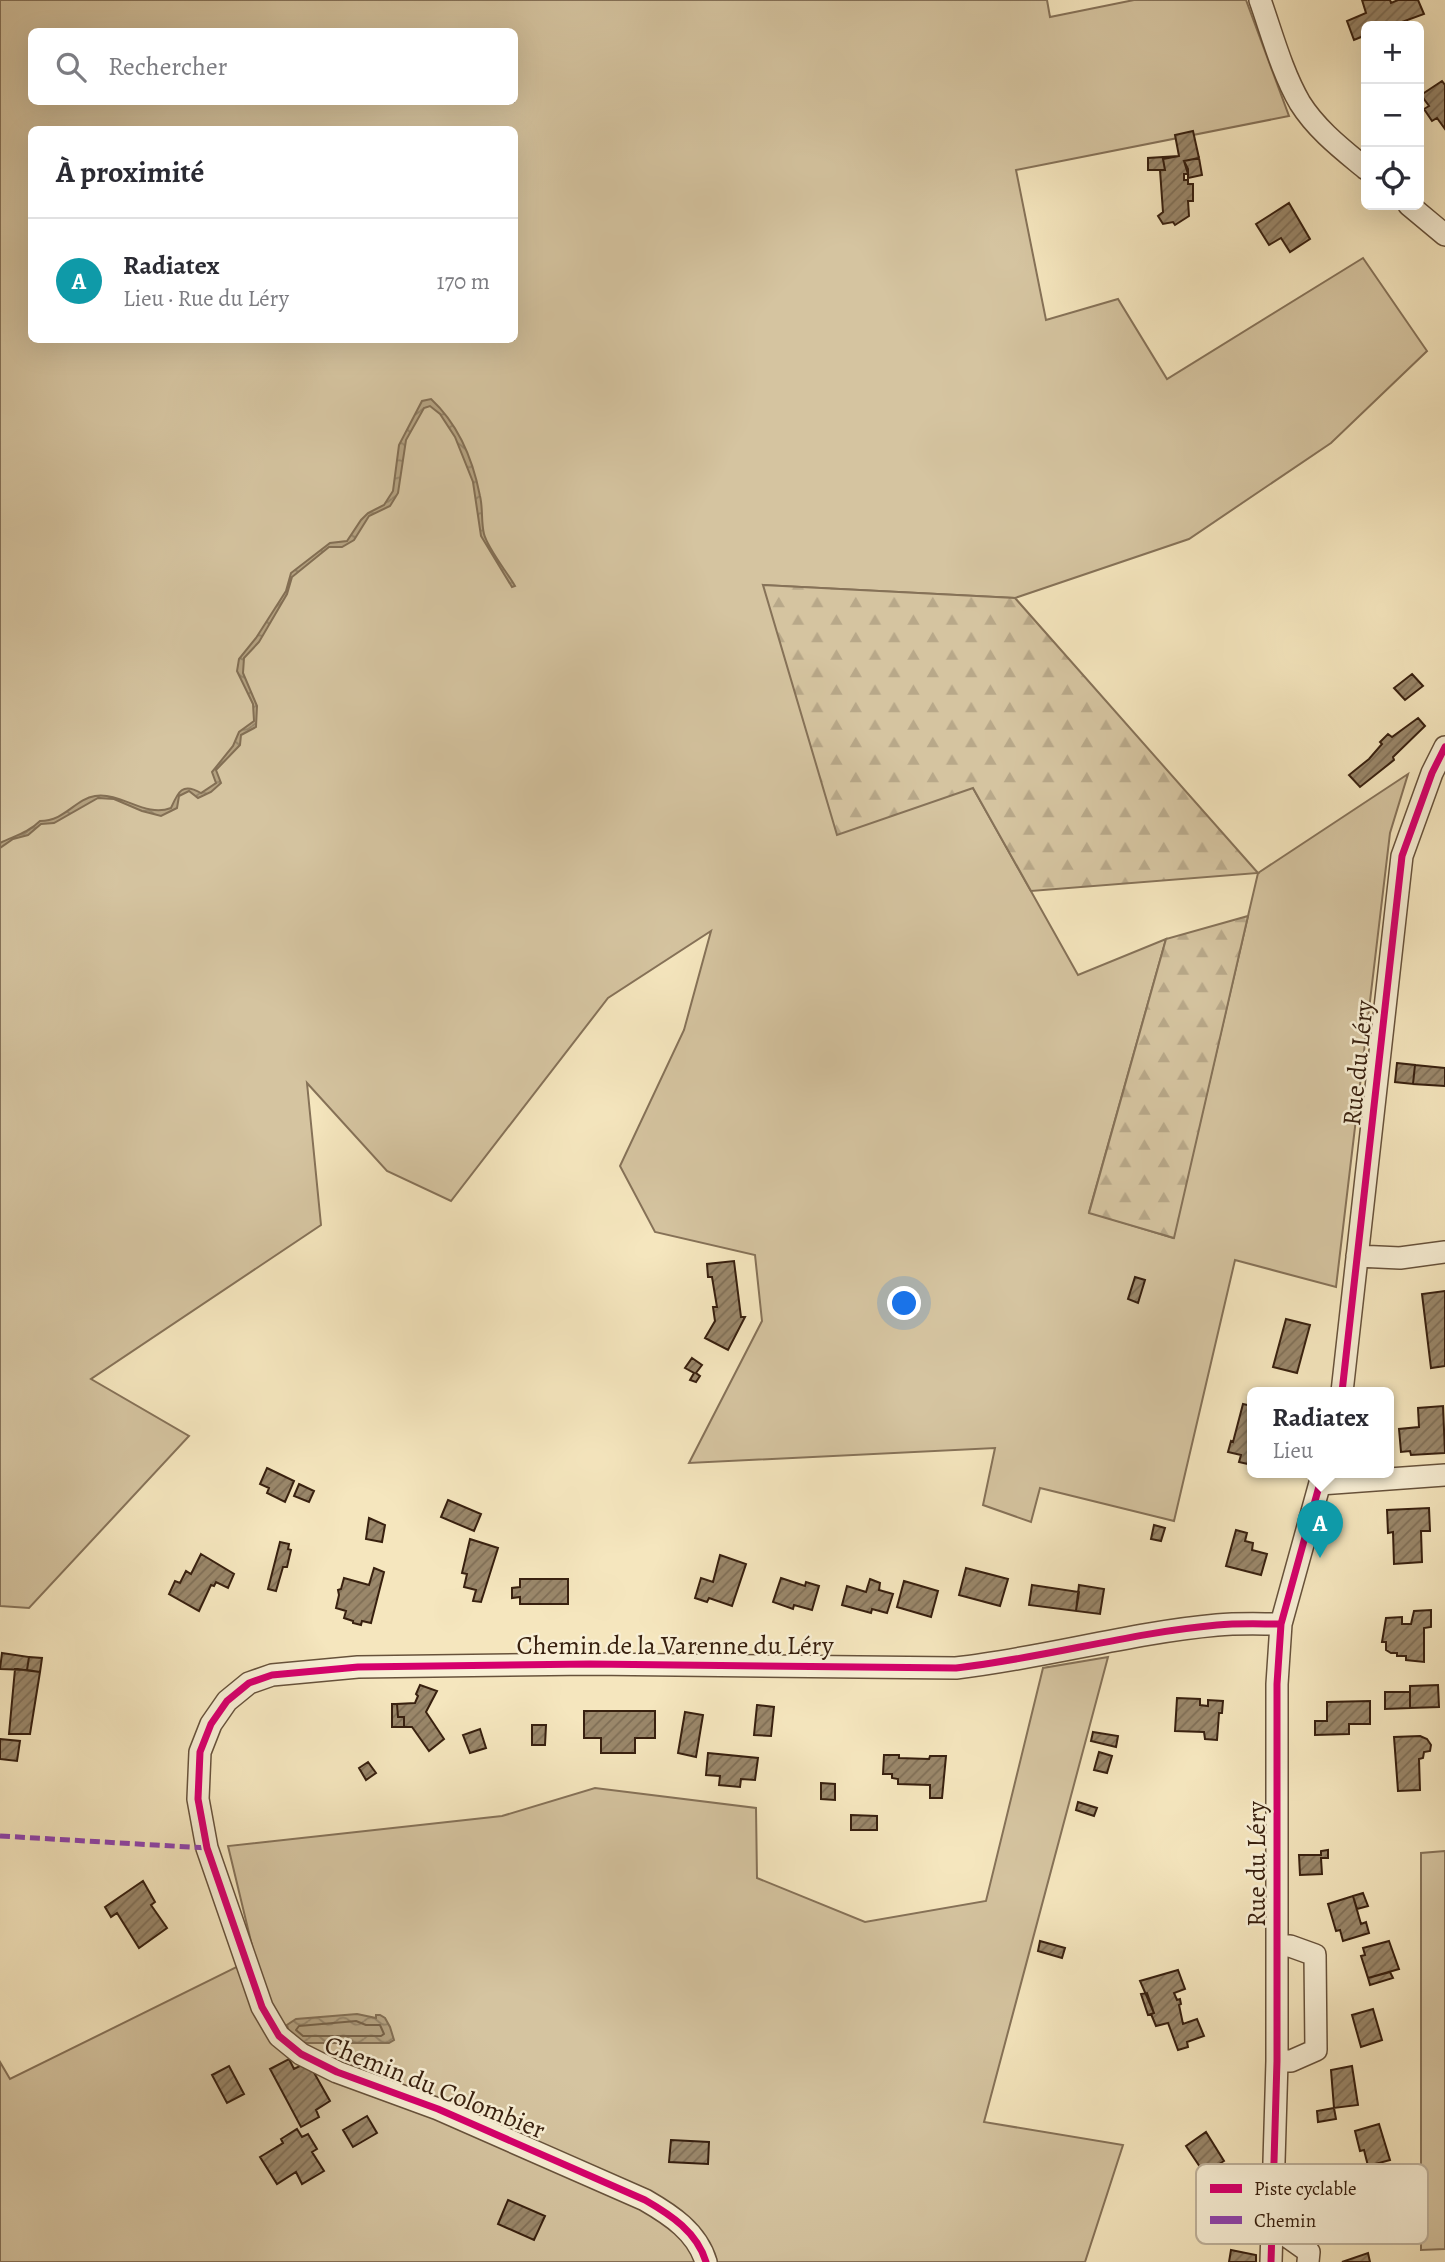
<!DOCTYPE html>
<html lang="fr">
<meta charset="utf-8">
<style>
body{margin:0;font-family:Alegreya,serif;background:#f7f7f7;color:#2b2b33}
.controls{position:absolute;right:21px;top:21px;display:grid;overflow:hidden;border-radius:10px;box-shadow:0 7px 28px #0002}
.controls button{width:63px;height:63px;display:grid;place-items:center;padding:0;border:0;border-bottom:2px solid #e1e1e2;background:#fff;color:#2b2b33;font:35px sans-serif}
.you{position:absolute;left:905px;top:1304px;width:24px;height:24px;margin:-18px;border:5px solid #fff;border-radius:50%;background:#1a73e8;box-shadow:0 0 0 10px #1a73e833}
.badge{display:grid;place-items:center;width:46px;height:46px;border-radius:50%;background:#0f766e;color:#fff;font-size:23px;font-weight:700}
.pin{position:absolute;translate:-50% -58px;filter:drop-shadow(0 2px 4px #0008)}
.pin::after{content:'';position:absolute;top:37px;width:24px;height:21px;background:inherit;clip-path:polygon(0 0,100% 0,50% 100%)}
.popup{position:absolute;left:1247px;top:1387px;width:147px;height:91px;box-sizing:border-box;display:grid;place-content:center;border-radius:10px;background:#fff;filter:drop-shadow(0 2px 5px #0005);font-size:23px;white-space:nowrap;color:#7c7c81}
.popup b{font-size:26px;color:#2b2b33}
.popup::after{content:'';position:absolute;left:50%;top:100%;margin-left:-14px;border:14px solid transparent;border-top-color:#fff}
.list{margin:0;padding:0;list-style:none}
h2{display:flex;justify-content:space-between;align-items:center;height:91px;margin:0;padding:0 28px;font-size:30px}
h2 small{font-size:23px;font-weight:400;color:#7c7c81}
.list li{display:grid;grid-template-columns:46px 1fr auto;gap:21px;align-items:center;box-sizing:border-box;height:126px;padding:0 28px;border-top:2px solid #e1e1e2}
.list b{display:block;font-size:26px;white-space:nowrap}
.list p{margin:0;font-size:23px;white-space:nowrap;color:#7c7c81}
.list em{font-size:23px;font-style:normal;color:#7c7c81}
.icon{flex:none;width:38px;height:38px;fill:none;stroke:currentColor;stroke-width:2;stroke-linecap:round;stroke-linejoin:round}
.map{position:relative;flex:none;width:1445px;height:2262px;overflow:hidden}
.search{position:absolute;background:#fff;box-shadow:0 7px 28px #0002;left:28px;top:28px;width:490px;height:77px;display:flex;align-items:center;gap:18px;box-sizing:border-box;padding:0 24px;border-radius:10px;color:#7c7c81;font-size:26px}
.panel{position:absolute;background:#fff;box-shadow:0 7px 28px #0002;left:28px;top:126px;width:490px;height:217px;border-radius:10px}
.map>svg:first-child{display:block}
</style>
<div class="map">
<svg width="1445" height="2262" viewBox="0 0 1445 2262">
<defs>
<pattern id="forest-firs" width="22" height="20" patternUnits="userSpaceOnUse" patternTransform="scale(1.75)"><rect width="22" height="20" fill="#d5c4a0"/><path d="M5 1l3.5 6h-7zM16 11l3.5 6h-7z" fill="#b8a889"/></pattern>
<pattern id="water-waves" width="16" height="10" patternUnits="userSpaceOnUse" patternTransform="scale(1.75)"><rect width="16" height="10" fill="#b5a382"/><path d="M0 5q4-4 8 0t8 0" fill="none" stroke="#948469"/></pattern>
<pattern id="building-hatch" width="6" height="6" patternUnits="userSpaceOnUse" patternTransform="scale(1.75)"><rect width="6" height="6" fill="#9a876a"/><path d="M-1 1l2-2M0 6l6-6M5 7l2-2" fill="none" stroke="#7f6e56"/></pattern>
</defs>
<rect width="100%" height="100%" fill="#f5e6be"/>
<filter id="stains"><feTurbulence type="fractalNoise" baseFrequency=".00286" numOctaves="4"/><feColorMatrix values="0 0 0 0 .2 0 0 0 0 .09 0 0 0 0 .02 0 0 0 .5 -.17"/></filter>
<radialGradient id="worn" r=".72"><stop offset=".6" stop-color="#630" stop-opacity="0"/><stop offset="1" stop-color="#630" stop-opacity=".3"/></radialGradient>
<!-- grass -->
<path fill="#d5c4a0" stroke="#867258" stroke-width="2" fill-rule="evenodd" d="M 0,0 L 1047,0 L 1050,17 L 1134,0 L 1246,0 L 1289,116 L 1016,170 L 1046,320 L 1118,299 L 1167,379 L 1363,258 L 1427,351 L 1331,443 L 1189,539 L 1015,598 L 764,585 L 973,788 L 1078,975 L 1166,939 L 1089,1212 L 1173,1238 L 1258,873 L 1408,774 L 1390,833 L 1336,1287 L 1235,1260 L 1174,1521 L 1040,1488 L 1031,1522 L 983,1505 L 995,1448 L 689,1463 L 762,1321 L 755,1255 L 655,1232 L 620,1166 L 684,1030 L 711,931 L 608,998 L 451,1201 L 387,1171 L 307,1083 L 321,1225 L 91,1379 L 189,1436 L 29,1608 L 0,1606 ZM 32,32 L 514,32 L 514,102 L 32,102 ZM 32,130 L 514,130 L 514,340 L 32,340 Z
M 1108,1657 L 984,2122 L 1123,2145 L 1085,2262 L 0,2262 L 0,2062 L 10,2079 L 255,1958 L 228,1846 L 502,1816 L 595,1788 L 756,1808 L 757,1878 L 865,1922 L 986,1901 L 1043,1668 Z
M 1445,1851 L 1445,2249 L 1421,2250 L 1421,1853 Z"/>
<!-- forest -->
<path fill="url(#forest-firs)" stroke="#867258" stroke-width="2" d="M 763,585 L 1015,598 L 1258,873 L 1031,891 L 973,788 L 837,835 Z
M 1248,916 L 1174,1238 L 1089,1213 L 1166,939 Z"/>
<!-- water -->
<path fill="url(#water-waves)" stroke="#836f54" stroke-width="2" d="M 431,399 C 458,424 473,460 480,496 C 483,508 481,522 484,534 C 488,549 507,572 515,586 L 512,587 L 481,536 L 473,482 L 455,437 L 440,414 L 430,406 L 424,408 L 406,440 L 398,493 L 390,506 L 369,516 L 354,540 L 342,547 L 329,547 L 292,577 L 287,594 L 259,642 L 244,658 L 243,673 L 257,706 L 256,727 L 241,735 L 240,745 L 216,770 L 221,783 L 211,792 L 198,798 L 189,791 L 179,796 L 177,808 L 161,816 L 142,811 L 114,799 L 98,798 L 54,823 L 41,824 L 28,835 L 13,839 L 0,848 L 0,843 C 14,836 28,833 40,821 C 65,821 75,799 95,796 C 122,792 145,818 171,808 C 178,792 182,782 201,793 L 216,783 L 212,772 L 233,746 L 239,732 L 254,721 L 253,704 L 237,671 L 239,659 L 256,638 L 286,591 L 291,573 L 330,543 L 347,541 L 361,520 L 368,513 L 384,505 L 393,491 L 399,445 L 422,401 Z
M 357,2014 L 376,2018 L 376,2015 L 380,2015 L 385,2018 L 390,2027 L 394,2040 L 389,2043 L 301,2043 L 289,2032 L 287,2025 L 296,2019 Z"/>
<g fill="none" stroke-linecap="round" stroke-linejoin="round">
<!-- shore -->
<path stroke="#766248" stroke-width="2" d="M 356,2021 L 366,2025 L 380,2025 L 384,2034 L 381,2036 L 303,2036 L 296,2030 L 299,2026 Z"/>
</g>
<!-- building -->
<path fill="url(#building-hatch)" stroke="#38200f" stroke-width="2" d="M 1362,0 L 1390,0 L 1391,3 L 1398,0 L 1418,0 L 1424,14 L 1391,26 L 1366,26 L 1366,35 L 1354,40 L 1347,21 L 1366,13 Z
M 1442,81 L 1445,85 L 1445,129 L 1437,118 L 1432,121 L 1424,109 L 1429,106 L 1421,95 Z
M 1193,131 L 1199,158 L 1184,161 L 1188,174 L 1184,174 L 1184,180 L 1188,180 L 1188,184 L 1193,184 L 1193,201 L 1188,201 L 1189,216 L 1175,225 L 1173,222 L 1163,224 L 1158,216 L 1163,212 L 1160,170 L 1165,170 L 1163,159 L 1179,156 L 1175,135 Z
M 1179,156 L 1163,159 L 1165,170 L 1148,170 L 1148,158 Z
M 1199,158 L 1202,175 L 1188,178 L 1188,169 L 1184,161 Z
M 1289,203 L 1310,239 L 1290,252 L 1281,238 L 1269,245 L 1256,224 Z
M 1412,674 L 1423,686 L 1405,700 L 1394,688 Z
M 1418,718 L 1425,726 L 1393,757 L 1394,760 L 1360,787 L 1349,775 L 1369,759 L 1382,744 L 1380,742 L 1388,734 L 1392,737 Z
M 1397,1063 L 1415,1065 L 1413,1084 L 1395,1082 Z
M 1415,1065 L 1445,1068 L 1445,1086 L 1413,1084 Z
M 734,1261 L 741,1317 L 745,1317 L 728,1350 L 705,1338 L 715,1321 L 713,1307 L 717,1307 L 712,1277 L 708,1277 L 707,1264 Z
M 1135,1277 L 1145,1280 L 1138,1303 L 1128,1299 Z
M 1445,1291 L 1445,1366 L 1431,1368 L 1422,1294 Z
M 1286,1319 L 1310,1325 L 1297,1373 L 1273,1367 Z
M 692,1358 L 702,1365 L 696,1373 L 700,1376 L 696,1382 L 690,1380 L 694,1373 L 685,1368 Z
M 1243,1404 L 1252,1406 L 1252,1465 L 1239,1462 L 1241,1455 L 1228,1452 L 1231,1441 L 1233,1442 Z
M 1443,1406 L 1445,1453 L 1411,1455 L 1410,1451 L 1401,1452 L 1399,1429 L 1419,1427 L 1418,1408 Z
M 267,1468 L 294,1481 L 285,1502 L 267,1493 L 269,1488 L 260,1484 Z
M 299,1484 L 314,1491 L 309,1502 L 294,1496 Z
M 448,1500 L 481,1514 L 474,1531 L 441,1517 Z
M 1429,1508 L 1430,1531 L 1421,1531 L 1422,1562 L 1394,1564 L 1393,1532 L 1388,1533 L 1387,1510 Z
M 369,1518 L 385,1525 L 382,1542 L 366,1539 Z
M 1154,1525 L 1165,1528 L 1161,1541 L 1151,1539 Z
M 1236,1530 L 1247,1533 L 1245,1541 L 1253,1543 L 1252,1550 L 1267,1554 L 1261,1575 L 1226,1566 Z
M 470,1539 L 498,1548 L 481,1602 L 473,1601 L 476,1590 L 464,1587 L 467,1574 L 462,1573 Z
M 280,1542 L 289,1544 L 288,1549 L 291,1550 L 287,1567 L 283,1567 L 276,1591 L 268,1589 Z
M 201,1554 L 234,1574 L 228,1588 L 216,1582 L 214,1586 L 211,1585 L 199,1611 L 169,1594 L 175,1581 L 180,1583 L 186,1571 L 191,1574 Z
M 720,1555 L 746,1564 L 732,1606 L 709,1598 L 707,1602 L 695,1598 L 701,1578 L 713,1582 Z
M 374,1568 L 384,1572 L 371,1623 L 362,1621 L 361,1625 L 353,1623 L 353,1621 L 344,1618 L 346,1611 L 336,1608 L 339,1595 L 338,1590 L 341,1589 L 344,1578 L 369,1585 Z
M 966,1568 L 1008,1579 L 1000,1606 L 959,1595 Z
M 781,1578 L 805,1586 L 806,1582 L 819,1586 L 812,1610 L 794,1605 L 793,1609 L 773,1602 Z
M 520,1579 L 568,1579 L 568,1604 L 520,1604 L 520,1597 L 512,1598 L 512,1588 L 520,1587 Z
M 870,1579 L 880,1583 L 879,1590 L 893,1594 L 887,1613 L 872,1609 L 871,1613 L 842,1605 L 847,1586 L 866,1592 Z
M 904,1581 L 938,1591 L 931,1617 L 897,1607 Z
M 1032,1585 L 1079,1592 L 1076,1611 L 1029,1605 Z
M 1079,1585 L 1104,1589 L 1100,1614 L 1076,1611 Z
M 1431,1610 L 1431,1627 L 1424,1628 L 1424,1662 L 1406,1660 L 1406,1656 L 1397,1656 L 1397,1653 L 1391,1653 L 1386,1650 L 1386,1642 L 1382,1642 L 1386,1618 L 1402,1617 L 1402,1624 L 1411,1624 L 1414,1611 Z
M 2,1653 L 29,1657 L 27,1670 L 0,1669 Z
M 29,1657 L 42,1658 L 40,1672 L 27,1670 Z
M 15,1669 L 40,1672 L 30,1734 L 9,1734 Z
M 420,1685 L 437,1691 L 426,1712 L 444,1739 L 429,1751 L 412,1727 L 404,1727 L 404,1717 L 398,1717 L 397,1704 L 415,1703 L 418,1696 L 416,1694 Z
M 1438,1685 L 1439,1707 L 1410,1708 L 1410,1686 Z
M 1385,1692 L 1410,1692 L 1410,1708 L 1385,1709 Z
M 1177,1698 L 1200,1699 L 1200,1705 L 1208,1706 L 1208,1700 L 1223,1701 L 1222,1713 L 1219,1713 L 1217,1740 L 1205,1739 L 1204,1732 L 1175,1731 Z
M 1370,1701 L 1370,1724 L 1349,1724 L 1349,1734 L 1315,1735 L 1315,1721 L 1327,1721 L 1327,1702 Z
M 392,1704 L 397,1704 L 398,1717 L 404,1717 L 404,1727 L 392,1727 Z
M 757,1705 L 774,1707 L 771,1736 L 754,1735 Z
M 584,1711 L 655,1711 L 655,1738 L 635,1738 L 635,1753 L 601,1753 L 601,1738 L 584,1738 Z
M 685,1712 L 703,1715 L 696,1757 L 678,1753 Z
M 532,1725 L 546,1725 L 545,1745 L 532,1745 Z
M 480,1729 L 486,1748 L 470,1753 L 463,1735 Z
M 1093,1732 L 1118,1736 L 1116,1747 L 1091,1741 Z
M 1420,1736 L 1427,1739 L 1431,1745 L 1430,1751 L 1424,1752 L 1423,1758 L 1419,1759 L 1420,1790 L 1398,1791 L 1394,1737 Z
M 0,1739 L 20,1741 L 17,1761 L 0,1759 Z
M 1099,1752 L 1112,1756 L 1107,1773 L 1094,1770 Z
M 708,1753 L 758,1758 L 755,1780 L 741,1779 L 740,1787 L 719,1785 L 720,1776 L 706,1775 Z
M 884,1755 L 899,1755 L 899,1758 L 929,1759 L 930,1756 L 946,1756 L 942,1798 L 930,1798 L 930,1785 L 898,1784 L 898,1779 L 892,1778 L 892,1774 L 883,1774 Z
M 368,1762 L 376,1773 L 366,1780 L 359,1768 Z
M 821,1783 L 835,1784 L 835,1800 L 821,1799 Z
M 1078,1802 L 1097,1808 L 1094,1816 L 1076,1810 Z
M 851,1815 L 877,1816 L 877,1830 L 851,1830 Z
M 1328,1850 L 1328,1858 L 1321,1858 L 1322,1874 L 1300,1875 L 1299,1855 L 1321,1855 L 1321,1851 Z
M 143,1881 L 155,1902 L 151,1905 L 167,1928 L 139,1948 L 117,1913 L 111,1917 L 105,1907 Z
M 1363,1893 L 1368,1906 L 1357,1909 L 1353,1896 Z
M 1353,1896 L 1361,1924 L 1366,1922 L 1369,1933 L 1343,1941 L 1340,1930 L 1336,1931 L 1328,1904 Z
M 1040,1941 L 1065,1948 L 1062,1958 L 1038,1951 Z
M 1389,1941 L 1399,1969 L 1368,1978 L 1361,1956 L 1365,1955 L 1363,1948 Z
M 1178,1970 L 1185,1989 L 1174,1993 L 1177,2000 L 1180,1999 L 1181,2004 L 1179,2005 L 1183,2024 L 1197,2019 L 1204,2036 L 1187,2042 L 1188,2047 L 1178,2050 L 1168,2023 L 1156,2026 L 1151,2014 L 1154,2013 L 1140,1981 Z
M 1390,1972 L 1393,1978 L 1370,1985 L 1368,1978 Z
M 1147,1993 L 1154,2013 L 1148,2015 L 1141,1994 Z
M 1373,2009 L 1382,2040 L 1361,2047 L 1352,2015 Z
M 289,2059 L 294,2069 L 308,2062 L 330,2101 L 316,2110 L 319,2117 L 301,2127 L 270,2069 Z
M 229,2066 L 244,2094 L 227,2103 L 212,2075 Z
M 1352,2066 L 1358,2105 L 1334,2108 L 1331,2070 Z
M 1334,2108 L 1336,2119 L 1318,2122 L 1317,2111 Z
M 367,2116 L 377,2133 L 353,2147 L 343,2130 Z
M 1379,2124 L 1390,2160 L 1368,2166 L 1364,2150 L 1360,2151 L 1355,2131 Z
M 297,2129 L 302,2137 L 308,2134 L 317,2149 L 312,2152 L 324,2171 L 302,2184 L 296,2172 L 277,2184 L 260,2157 L 283,2143 L 281,2139 Z
M 1206,2132 L 1224,2161 L 1204,2173 L 1186,2146 Z
M 671,2140 L 709,2142 L 708,2164 L 669,2162 Z
M 1355,2190 L 1356,2195 L 1364,2192 L 1370,2215 L 1332,2226 L 1328,2214 L 1332,2212 L 1327,2195 Z
M 508,2200 L 545,2216 L 534,2240 L 498,2224 Z
M 1231,2250 L 1256,2255 L 1256,2262 L 1229,2262 Z
M 1368,2253 L 1370,2262 L 1342,2262 Z"/>
<g fill="none" stroke-linecap="round" stroke-linejoin="round">
<defs>
<path id="minor" d="M 1260,0 C 1272,34 1282,72 1300,103 C 1317,130 1342,149 1366,169
M 1409,205 L 1445,235
M 1357,1256 L 1400,1258 L 1445,1252
M 1342,1392 L 1402,856 L 1432,773 L 1445,747
M 1320,1484 L 1445,1475
M 1277,1946 L 1290,1946 L 1315,1955 L 1316,2050 L 1291,2061 L 1277,2061
M 1273,2234 L 1285,2235 L 1309,2252 L 1308,2262
M 706,2262 C 697,2232 671,2215 645,2200 L 438,2109 L 337,2072 L 301,2054 L 279,2036 L 262,2007 L 207,1848 L 198,1799 L 200,1752 L 211,1724 L 227,1701 L 249,1683 L 272,1675 L 358,1667 L 590,1664 L 956,1668 C 1044,1658 1129,1633 1217,1625 C 1238,1623 1260,1624 1281,1624
M 1271,2262 L 1277,2061 L 1277,1684 L 1281,1624 L 1323,1472"/>
</defs>
<!-- minor casing -->
<use href="#minor" stroke="#67523b" stroke-width="24"/>
<!-- minor -->
<use href="#minor" stroke="#f8efd5" stroke-width="21"/>
<!-- quiet -->
<path stroke="#8e44ad" stroke-width="5" stroke-dasharray="10 5" stroke-linecap="butt" d="M 0,1836 L 207,1848"/>
<defs>
<path id="cycleway" d="M 1342,1392 L 1402,856 L 1432,773 L 1445,747
M 706,2262 C 697,2232 671,2215 645,2200 L 438,2109 L 337,2072 L 301,2054 L 279,2036 L 262,2007 L 207,1848 L 198,1799 L 200,1752 L 211,1724 L 227,1701 L 249,1683 L 272,1675 L 358,1667 L 590,1664 L 956,1668 C 1044,1658 1129,1633 1217,1625 C 1238,1623 1260,1624 1281,1624
M 1271,2262 L 1277,2061 L 1277,1684 L 1281,1624 L 1323,1472"/>
</defs>
<!-- cycleway casing -->
<use href="#cycleway" stroke="#f8efd5" stroke-width="11"/>
<!-- cycleway -->
<use href="#cycleway" stroke="#d6006c" stroke-width="7"/>
</g>
<g text-anchor="middle" dominant-baseline="central" stroke-width="5" stroke-linejoin="round" paint-order="stroke">
<!-- street labels -->
<g font-size="26" fill="#38200f" stroke="#f8efd5">
<text transform="translate(1358 1063) rotate(-84)">Rue du Léry</text>
<text x="675" y="1645">Chemin de la Varenne du Léry</text>
<text transform="translate(1256 1864) rotate(-90)">Rue du Léry</text>
<text transform="translate(435 2087) rotate(22)">Chemin du Colombier</text>
</g>
</g>
<!-- legend -->
<rect x="1196" y="2164" width="232" height="80" rx="10" fill="#f8efd5" stroke="#beb19a" stroke-width="2"/>
<rect x="1210" y="2184" width="32" height="9" fill="#d6006c"/>
<rect x="1210" y="2216" width="32" height="8" fill="#8e44ad"/>
<g font-size="19" fill="#38200f">
<text x="1254" y="2195">Piste cyclable</text>
<text x="1254" y="2227">Chemin</text>
</g>
<rect width="100%" height="100%" filter="url(#stains)"/>
<rect width="100%" height="100%" fill="url(#worn)"/>
</svg>
<div class="controls">
<button>+</button>
<button>−</button>
<button><svg class="icon" aria-label="locate" viewBox="0 0 24 24"><circle cx="12" cy="12" r="6"/><path d="M12 2v4M12 18v4M2 12h4M18 12h4"/></svg></button>
</div>
<div class="you"></div>
<div class="pin badge" style="left:1320px;top:1558px;background:#0f9aa8">A</div>
<div class="popup"><b>Radiatex</b>Lieu</div>
<div class="search"><svg class="icon" aria-label="search" viewBox="0 0 24 24"><circle cx="10" cy="10" r="6"/><path d="M15 15l6 6"/></svg>Rechercher</div>
<section class="panel">
<h2>À proximité<small></small></h2>
<ul class="list">
<li><span class="badge" style="background:#0f9aa8">A</span><div><b>Radiatex</b><p>Lieu · Rue du Léry</p></div><em>170 m</em></li>
</ul>
</section>
</div>
